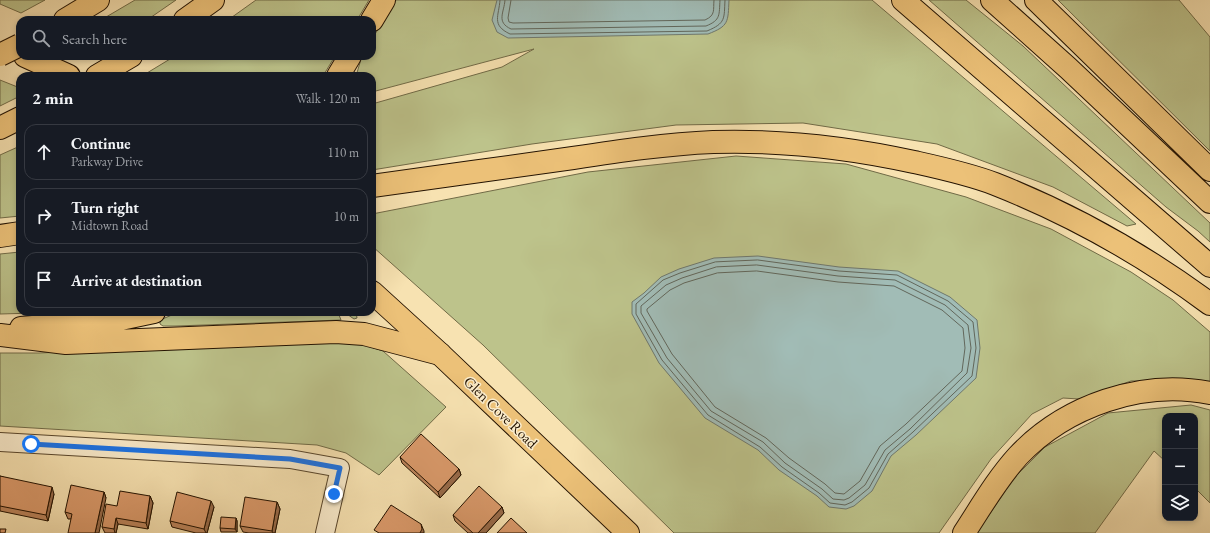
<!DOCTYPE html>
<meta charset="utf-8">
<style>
body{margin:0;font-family:"EB Garamond",serif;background:#20242c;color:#f1f3f6}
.controls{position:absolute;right:12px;bottom:12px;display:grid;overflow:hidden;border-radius:8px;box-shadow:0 2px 6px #0003}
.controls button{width:36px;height:36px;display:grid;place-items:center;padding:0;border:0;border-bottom:1px solid #363941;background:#171b24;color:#f1f3f6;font:20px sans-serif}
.stop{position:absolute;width:12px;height:12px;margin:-9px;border:3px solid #1a73e8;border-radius:50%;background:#fff}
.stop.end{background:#1a73e8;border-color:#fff;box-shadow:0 1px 4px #0008}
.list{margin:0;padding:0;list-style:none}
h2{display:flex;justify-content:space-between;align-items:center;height:52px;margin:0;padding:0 16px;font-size:17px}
h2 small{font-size:13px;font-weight:400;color:#9ea1a6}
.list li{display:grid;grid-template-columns:26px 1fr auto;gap:12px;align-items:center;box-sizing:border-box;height:56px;margin:0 8px 8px;padding:0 8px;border:1px solid #363941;border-radius:12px}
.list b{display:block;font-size:15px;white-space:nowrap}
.list p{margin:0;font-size:13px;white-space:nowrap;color:#9ea1a6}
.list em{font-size:13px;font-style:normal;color:#9ea1a6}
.icon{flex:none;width:22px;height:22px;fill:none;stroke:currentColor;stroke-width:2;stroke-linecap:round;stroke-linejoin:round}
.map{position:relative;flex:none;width:1210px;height:533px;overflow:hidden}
.search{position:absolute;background:#171b24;box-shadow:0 2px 6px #0003;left:16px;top:16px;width:360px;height:44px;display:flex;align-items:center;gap:10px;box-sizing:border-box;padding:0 14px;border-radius:12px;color:#9ea1a6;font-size:15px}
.panel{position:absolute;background:#171b24;box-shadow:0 2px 6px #0003;left:16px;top:72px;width:360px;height:244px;border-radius:12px}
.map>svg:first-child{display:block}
</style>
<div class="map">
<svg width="1210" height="533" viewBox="0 0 1210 533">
<rect width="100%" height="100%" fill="#f7e2b1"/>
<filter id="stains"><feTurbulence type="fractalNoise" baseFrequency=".005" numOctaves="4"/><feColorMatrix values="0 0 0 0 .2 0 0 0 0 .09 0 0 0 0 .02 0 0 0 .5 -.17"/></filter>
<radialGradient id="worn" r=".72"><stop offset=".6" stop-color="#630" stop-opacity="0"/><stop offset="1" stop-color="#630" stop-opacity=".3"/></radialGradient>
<!-- green -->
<path fill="#bdc38b" stroke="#706a46" d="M 0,0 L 45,0 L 21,13 L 0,4 Z
M 135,0 L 176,0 L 147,20 L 101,20 Z
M 256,0 L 369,0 L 357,20 L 228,20 Z
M 396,0 L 872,0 L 1136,224 L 1127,226 L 1053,187 L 937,144 L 803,123 L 676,125 L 532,144 L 372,170 L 372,104 L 502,67 L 534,49 L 372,92 L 372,76 L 356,76 L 362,56 L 372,56 L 372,39 Z
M 929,0 L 966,0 L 1023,46 L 1210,223 L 1210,242 L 1198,231 L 1166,207 Z
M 1058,0 L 1179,0 L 1210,37 L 1210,151 Z
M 175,56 L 335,56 L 323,76 L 142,76 Z
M 0,80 L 20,88 L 20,96 L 0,106 Z
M 20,146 L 20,216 L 0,218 L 0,155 Z
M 736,156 L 846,164 L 966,197 L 1051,229 L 1131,272 L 1173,300 L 1210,332 L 1210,385 L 1176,380 L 1131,381 L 1079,399 L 1063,398 L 1032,414 L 991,459 L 939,533 L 674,533 L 483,345 L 372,246 L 372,214 L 588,172 Z
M 20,252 L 20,312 L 71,312 L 0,314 L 0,254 Z
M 179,312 L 356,312 L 357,318 L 354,319 L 344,312 L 339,315 L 341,320 L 176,326 L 163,326 L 160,324 L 160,320 Z
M 350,340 L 383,351 L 446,407 L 379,475 L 346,453 L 317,445 L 0,426 L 0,353 L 39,353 Z
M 1191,405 L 1210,410 L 1210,503 L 1195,488 L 1195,416 L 1165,416 L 1165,461 L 1154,451 L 1095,533 L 977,533 L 1013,479 L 1045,447 L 1108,413 Z"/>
<!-- water -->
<path fill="#a1bcb6" stroke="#6f786d" d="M 497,0 L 729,0 C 728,22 729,26 708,34 L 508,38 L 497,32 L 492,20 Z
M 758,256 L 839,267 L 898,271 L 950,297 L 977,320 L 980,348 L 976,378 L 916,435 L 891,456 L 872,491 L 854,506 L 846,509 L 829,507 L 817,496 L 779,470 L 758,450 L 705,418 L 659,363 L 632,314 L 632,302 L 644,293 L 661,277 L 679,269 L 714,258 Z"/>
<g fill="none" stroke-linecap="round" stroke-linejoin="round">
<!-- shore -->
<path stroke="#62675b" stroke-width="1" d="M 500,0 C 499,16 491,25 510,34 L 707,31 C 726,23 724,19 725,0
M 505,0 C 504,13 496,22 511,29 L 706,26 C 721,20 719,15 720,0
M 511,0 L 508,18 L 509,22 L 513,23 L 705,20 C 716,15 713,10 714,0
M 758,260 L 839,271 L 897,275 L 948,301 L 973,322 L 976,348 L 972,376 L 913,432 L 888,454 L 869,488 L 852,502 L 845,505 L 830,503 L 819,493 L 782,467 L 760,447 L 708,415 L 662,360 L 636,314 L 636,304 L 663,280 L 680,273 L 715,262 Z
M 757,265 L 838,276 L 895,280 L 945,305 L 968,325 L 971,348 L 967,373 L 910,429 L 885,450 L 865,485 L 849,498 L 844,500 L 833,499 L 822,489 L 785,463 L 763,442 L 711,411 L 667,358 L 641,313 L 641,306 L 666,285 L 682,278 L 716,267 Z
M 757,271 L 838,282 L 894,286 L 942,310 L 963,328 L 965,348 L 962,371 L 906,424 L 880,446 L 860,481 L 844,494 L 835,493 L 825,484 L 789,458 L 766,438 L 715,407 L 672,354 L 647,311 L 647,309 L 670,290 L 684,283 L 717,273 Z"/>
<defs>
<path id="street" d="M 0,442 L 290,459 L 340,468 L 325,533"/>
<path id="primary" d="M 25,56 L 69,76
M 372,292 L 440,354 L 628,533"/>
<path id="highway" d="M 903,0 L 1210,266
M 992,0 L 1068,68 L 1210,202
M 1036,0 L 1210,170
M 65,20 L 98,0
M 185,20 L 213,0
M 372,20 L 384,0
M 97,76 L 131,56
M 338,76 L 350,56
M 0,128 L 20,118
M 372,186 C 439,177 506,167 573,158 C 619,151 666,144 713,142 C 782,140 846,147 914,162 C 941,168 969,174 995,184 C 1071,214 1144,255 1210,304
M 0,236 L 20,233
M 21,328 L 116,320 L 154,312
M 0,335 L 66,343 L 336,332 L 364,334 L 440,354
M 964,533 C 981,507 997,479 1018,456 C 1065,406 1142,379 1210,393"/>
</defs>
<!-- street casing -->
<use href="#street" stroke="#58462c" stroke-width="20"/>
<!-- primary casing -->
<use href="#primary" stroke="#231200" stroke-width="24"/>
<!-- highway casing -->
<use href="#highway" stroke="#231200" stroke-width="24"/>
<!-- street -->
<use href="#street" stroke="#faeccc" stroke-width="18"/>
<!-- primary -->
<use href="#primary" stroke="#ecc178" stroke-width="22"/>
<!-- highway -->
<use href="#highway" stroke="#ecc178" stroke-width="22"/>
<defs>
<path id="highway-bridge" d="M 0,55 L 20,45"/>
</defs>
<!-- highway-bridge casing -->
<use href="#highway-bridge" stroke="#231200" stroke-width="24" stroke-linecap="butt"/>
<!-- highway-bridge -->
<use href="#highway-bridge" stroke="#ecc178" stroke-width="22"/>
</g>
<!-- wall -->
<path fill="#bb845b" stroke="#231200" d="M 400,457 L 459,469 L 461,475 L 440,498 L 402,463 Z
M 0,476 L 54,494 L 48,521 L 0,511 Z
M 104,492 L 106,498 L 71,519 L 68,519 L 65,512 Z
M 150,496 L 153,503 L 148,529 L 118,524 L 116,533 L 105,533 L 102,527 L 117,506 Z
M 277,502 L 280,509 L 275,533 L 249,533 L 243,532 L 240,526 Z
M 214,507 L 207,533 L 196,533 L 172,527 L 170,521 Z
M 502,507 L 504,513 L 486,533 L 468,533 L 455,521 L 453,515 Z
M 236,518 L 237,521 L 237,532 L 221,532 L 220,528 Z"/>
<!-- shaded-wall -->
<path fill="#986b4a" stroke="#231200" d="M 459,469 L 461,475 L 440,498 L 438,492 Z
M 52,487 L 54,494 L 48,521 L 46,515 Z
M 104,492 L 106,498 L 99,533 L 95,533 Z
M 150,496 L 153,503 L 148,529 L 146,523 Z
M 211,501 L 214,507 L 207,533 L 206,533 L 204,529 Z
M 277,502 L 280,509 L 275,533 L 273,533 L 272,531 Z
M 502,507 L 504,513 L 486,533 L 478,533 Z
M 116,518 L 118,524 L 116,533 L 115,533 L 114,529 Z
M 236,518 L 237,521 L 237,532 L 235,529 Z
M 421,524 L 424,531 L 424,533 L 420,533 Z"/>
<!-- building -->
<path fill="#d9996a" stroke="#231200" d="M 421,434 L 459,469 L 438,492 L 400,457 Z
M 0,476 L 52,487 L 46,515 L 0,506 Z
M 71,485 L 104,492 L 95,533 L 68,533 L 72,514 L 65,512 Z
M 479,486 L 502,507 L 478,533 L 473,533 L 453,515 Z
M 120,491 L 150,496 L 146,523 L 116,518 L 114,529 L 102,527 L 106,504 L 117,506 Z
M 177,492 L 211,501 L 204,529 L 170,521 Z
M 245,497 L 277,502 L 272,531 L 240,526 Z
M 391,505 L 421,524 L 422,529 L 420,533 L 379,533 L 374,530 Z
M 221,517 L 236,518 L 235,529 L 220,528 Z
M 511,518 L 527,533 L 497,533 Z
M 0,529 L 6,529 L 5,533 L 0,533 Z"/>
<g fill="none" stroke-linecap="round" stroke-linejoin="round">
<!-- route -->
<path stroke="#1a73e8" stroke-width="5" d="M 31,444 L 290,459 L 340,468 L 334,494"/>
</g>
<g text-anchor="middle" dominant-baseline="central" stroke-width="3" stroke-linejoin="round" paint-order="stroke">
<!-- street labels -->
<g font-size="15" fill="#231200" stroke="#faeccc">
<text transform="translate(501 412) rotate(44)">Glen Cove Road</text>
</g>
</g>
<rect width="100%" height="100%" filter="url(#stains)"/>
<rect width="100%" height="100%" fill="url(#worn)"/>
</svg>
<div class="controls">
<button>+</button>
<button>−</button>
<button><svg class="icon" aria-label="layers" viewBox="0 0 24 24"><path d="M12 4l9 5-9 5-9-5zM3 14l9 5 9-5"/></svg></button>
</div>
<div class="stop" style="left:31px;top:444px"></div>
<div class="stop end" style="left:334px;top:494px"></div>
<div class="search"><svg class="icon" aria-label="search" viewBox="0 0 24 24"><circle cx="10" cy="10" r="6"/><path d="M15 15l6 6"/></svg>Search here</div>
<section class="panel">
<h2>2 min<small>Walk · 120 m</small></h2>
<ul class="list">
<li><svg class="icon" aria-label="ahead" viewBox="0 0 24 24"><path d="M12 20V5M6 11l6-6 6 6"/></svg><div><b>Continue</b><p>Parkway Drive</p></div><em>110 m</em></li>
<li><svg class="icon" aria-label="right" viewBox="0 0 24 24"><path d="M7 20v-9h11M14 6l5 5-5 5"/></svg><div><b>Turn right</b><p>Midtown Road</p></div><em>10 m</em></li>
<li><svg class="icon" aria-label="arrive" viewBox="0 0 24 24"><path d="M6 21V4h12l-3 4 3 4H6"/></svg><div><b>Arrive at destination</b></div></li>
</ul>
</section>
</div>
